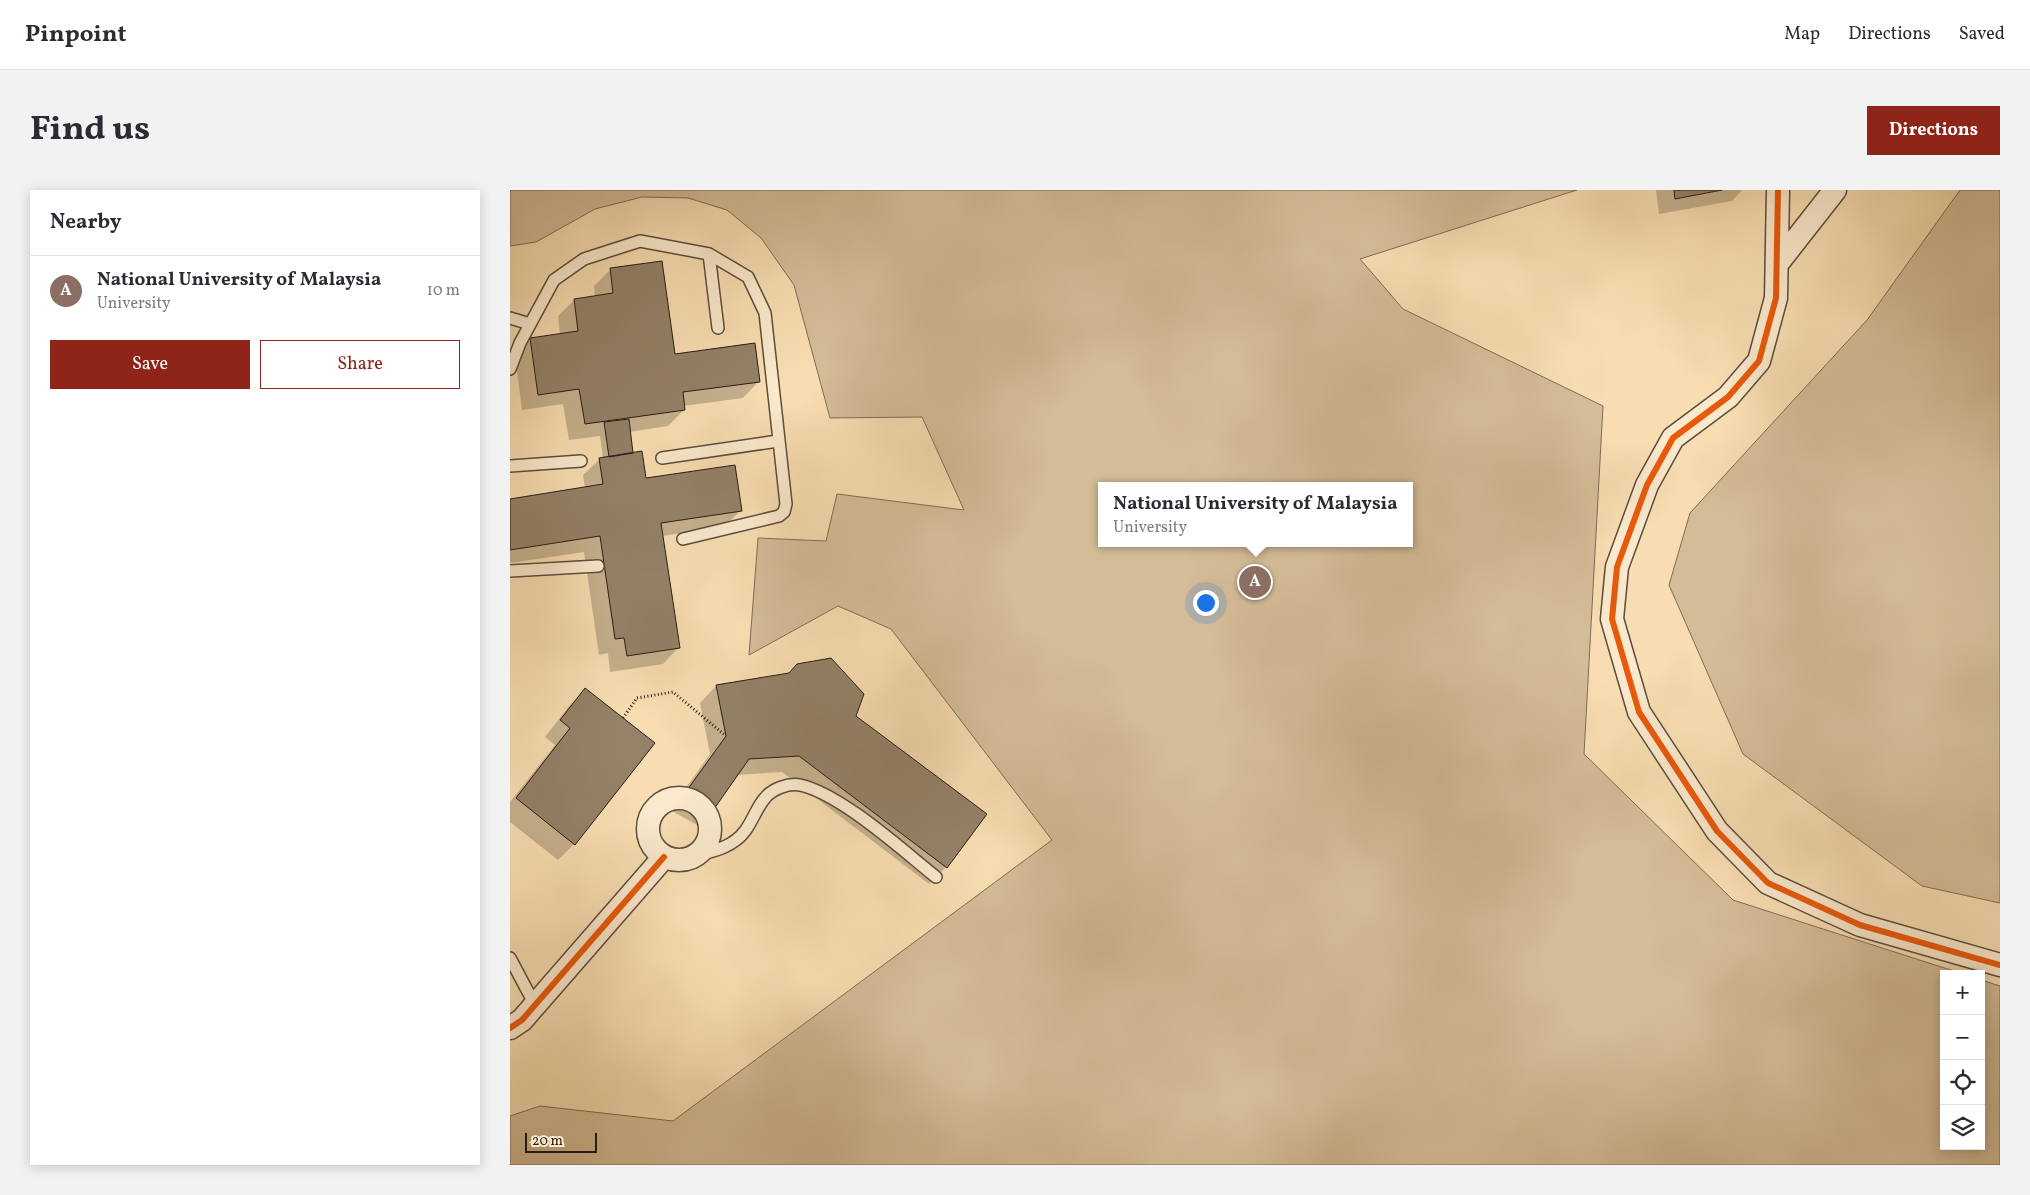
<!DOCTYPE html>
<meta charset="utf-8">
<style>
body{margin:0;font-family:Vollkorn,serif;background:#f2f2f3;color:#2b2b33}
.controls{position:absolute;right:15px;bottom:15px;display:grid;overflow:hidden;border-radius:0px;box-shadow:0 2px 12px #0003}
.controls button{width:45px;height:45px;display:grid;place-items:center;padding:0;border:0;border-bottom:1px solid #e1e1e2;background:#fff;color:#2b2b33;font:25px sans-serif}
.scale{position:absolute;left:15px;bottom:12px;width:72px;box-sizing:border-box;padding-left:5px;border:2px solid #281d17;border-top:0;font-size:14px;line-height:18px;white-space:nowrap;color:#281d17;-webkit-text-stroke:4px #fae9cc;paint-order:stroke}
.you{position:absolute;left:695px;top:412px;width:18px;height:18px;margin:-12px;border:4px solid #fff;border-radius:50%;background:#1a73e8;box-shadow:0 0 0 8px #1a73e833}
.badge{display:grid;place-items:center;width:32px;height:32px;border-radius:50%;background:#8f2418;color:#fff;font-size:16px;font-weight:700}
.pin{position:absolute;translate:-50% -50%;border:2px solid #fff;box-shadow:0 1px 5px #0006}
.popup{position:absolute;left:588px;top:292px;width:315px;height:65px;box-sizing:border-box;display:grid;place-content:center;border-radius:0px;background:#fff;filter:drop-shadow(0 1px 4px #0005);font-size:16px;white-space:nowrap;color:#7c7c81}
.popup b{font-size:19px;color:#2b2b33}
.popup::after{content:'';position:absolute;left:50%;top:100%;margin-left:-10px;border:10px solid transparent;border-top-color:#fff}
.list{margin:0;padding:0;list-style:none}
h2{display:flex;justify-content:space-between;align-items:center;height:65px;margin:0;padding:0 20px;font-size:21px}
h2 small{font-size:16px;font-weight:400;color:#7c7c81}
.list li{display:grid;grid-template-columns:32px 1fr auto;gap:15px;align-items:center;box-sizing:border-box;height:70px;padding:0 20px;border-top:1px solid #e1e1e2}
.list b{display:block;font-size:19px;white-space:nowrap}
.list p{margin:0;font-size:16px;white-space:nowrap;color:#7c7c81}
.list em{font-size:16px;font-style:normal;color:#7c7c81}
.actions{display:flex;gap:10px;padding:15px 20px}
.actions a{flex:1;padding:11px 0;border:1px solid #8f2418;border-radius:0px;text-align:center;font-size:18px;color:#8f2418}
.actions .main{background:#8f2418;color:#fff}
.icon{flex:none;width:28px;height:28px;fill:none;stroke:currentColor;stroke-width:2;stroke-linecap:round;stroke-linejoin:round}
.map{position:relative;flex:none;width:1490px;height:975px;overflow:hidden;border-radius:0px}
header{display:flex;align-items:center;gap:30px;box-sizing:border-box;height:70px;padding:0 25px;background:#fff;border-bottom:1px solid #e1e1e2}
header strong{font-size:24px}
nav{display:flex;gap:28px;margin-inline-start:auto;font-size:18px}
.intro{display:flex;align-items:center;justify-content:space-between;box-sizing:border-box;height:120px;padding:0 30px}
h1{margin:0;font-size:35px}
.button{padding:12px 22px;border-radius:0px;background:#8f2418;color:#fff;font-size:18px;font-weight:700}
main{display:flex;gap:30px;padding:0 30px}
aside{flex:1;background:#fff;border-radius:0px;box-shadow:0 2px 12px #0003}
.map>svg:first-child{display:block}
</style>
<header>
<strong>Pinpoint</strong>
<nav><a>Map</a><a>Directions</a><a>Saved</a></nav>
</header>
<div class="intro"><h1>Find us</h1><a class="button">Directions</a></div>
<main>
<aside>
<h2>Nearby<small></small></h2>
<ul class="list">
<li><span class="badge" style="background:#8d6e63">A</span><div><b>National University of Malaysia</b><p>University</p></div><em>10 m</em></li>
</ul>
<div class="actions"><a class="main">Save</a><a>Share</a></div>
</aside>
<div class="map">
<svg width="1490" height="975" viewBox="0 0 1490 975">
<rect width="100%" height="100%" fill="#f7ddb1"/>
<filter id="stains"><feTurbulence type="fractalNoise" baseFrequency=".004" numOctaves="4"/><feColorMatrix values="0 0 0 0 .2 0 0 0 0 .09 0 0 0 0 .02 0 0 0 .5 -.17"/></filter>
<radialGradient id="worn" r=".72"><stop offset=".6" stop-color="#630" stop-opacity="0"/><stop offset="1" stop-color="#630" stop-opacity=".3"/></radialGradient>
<!-- green -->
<path fill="#d4bc97" stroke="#7e6c57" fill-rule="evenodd" d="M 0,0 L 1067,0 L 850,69 L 893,119 L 1093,216 L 1074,564 L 1223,710 L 1453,784 L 1434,784 L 1434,956 L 1471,956 L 1471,790 L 1490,796 L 1490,975 L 0,975 L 0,926 L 30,916 L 163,931 L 542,650 L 381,439 L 328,416 L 239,465 L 248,348 L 316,351 L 327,304 L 454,320 L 412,227 L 320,228 L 284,95 L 251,48 L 217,20 L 178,8 L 132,7 L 85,19 L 26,52 L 0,56 ZM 591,296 L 899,296 L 899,353 L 591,353 Z
M 1450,0 L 1490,0 L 1490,713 L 1412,696 L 1233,564 L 1159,395 L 1180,323 L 1357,130 Z"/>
<!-- shadow -->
<path fill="#0003" d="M 1146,0 L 1232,0 L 1222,11 L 1149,24 Z
M 100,80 L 164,165 L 249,191 L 233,208 L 174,216 L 174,220 L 158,236 L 119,242 L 122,264 L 135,290 L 231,320 L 214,337 L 152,346 L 169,457 L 153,474 L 100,482 L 98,463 L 89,465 L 74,362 L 0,373 L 0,310 L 75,298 L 73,285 L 90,269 L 93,268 L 90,246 L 59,250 L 53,214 L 12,220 L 5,166 L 21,149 L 50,145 L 48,126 L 64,110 L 85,107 L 84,96 Z
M 206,496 L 345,527 L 475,624 L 436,677 L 419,694 L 272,582 L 226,585 L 203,618 L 187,635 L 160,620 L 200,564 L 190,513 Z
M 76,500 L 64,654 L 48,670 L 0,632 L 0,612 L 45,555 L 35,547 L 59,516 Z"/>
<!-- building -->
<path fill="#948167" stroke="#281d17" d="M 1164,0 L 1212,0 L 1165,9 Z
M 152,71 L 165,164 L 245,153 L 250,192 L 173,202 L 175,220 L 75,234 L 69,199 L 28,205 L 20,148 L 68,141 L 64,109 L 103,103 L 100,78 Z
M 119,229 L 123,263 L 99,267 L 94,232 Z
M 132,261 L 136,288 L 225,275 L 232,321 L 151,333 L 170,458 L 117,466 L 114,448 L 105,449 L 90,346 L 0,360 L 0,309 L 93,294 L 89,268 Z
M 321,468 L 354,504 L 346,526 L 477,624 L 437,678 L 289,566 L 239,569 L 204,619 L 175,603 L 216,546 L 206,495 L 279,483 L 287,474 Z
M 75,498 L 145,553 L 65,655 L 6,608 L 60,538 L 50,530 Z"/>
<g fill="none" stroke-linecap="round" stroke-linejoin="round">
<defs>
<path id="lane" d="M 199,64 L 208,138
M 0,128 L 20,134
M 0,179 L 10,153 L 44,90 L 74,69 L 130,51 L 199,64 L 238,87 L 255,123 L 276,314 L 274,322 L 269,326 L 173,349
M 152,268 L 268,251
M 0,276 L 71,271
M 0,381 L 88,376
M 185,666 C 204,661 223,657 235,641 C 243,630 247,617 255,608 C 262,599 278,593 290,595 C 331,604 392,660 426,687
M 0,768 L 25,815"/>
<path id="street" d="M 1268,0 L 1266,108 L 1249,171 L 1218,207 L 1163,248 L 1137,295 L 1107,377 L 1102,429 L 1129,522 L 1207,641 L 1258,693 L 1350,735 L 1490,775
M 1267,74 L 1325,0
M138 639a31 31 0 1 1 62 0a31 31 0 1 1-62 0Z
M 0,838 L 12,830 L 154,667"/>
</defs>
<!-- lane casing -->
<use href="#lane" stroke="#5c4d3e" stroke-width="14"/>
<!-- street casing -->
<use href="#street" stroke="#5c4d3e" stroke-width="25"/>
<!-- path -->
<path stroke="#281d17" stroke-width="3" stroke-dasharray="1 2.5" stroke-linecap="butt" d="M 113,528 L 127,508 L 163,502 L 216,546"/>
<!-- lane -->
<use href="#lane" stroke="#fae9cc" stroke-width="11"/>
<!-- street -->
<use href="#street" stroke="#fae9cc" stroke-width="22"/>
<defs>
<path id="cycleway" d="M 1268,0 L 1266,108 L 1249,171 L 1218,207 L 1163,248 L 1137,295 L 1107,377 L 1102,429 L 1129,522 L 1207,641 L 1258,693 L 1350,735 L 1490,775
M 0,838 L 12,830 L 154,667"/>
</defs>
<!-- cycleway casing -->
<use href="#cycleway" stroke="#fae9cc" stroke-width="9"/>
<!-- cycleway -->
<use href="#cycleway" stroke="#e8590c" stroke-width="6"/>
</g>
<rect width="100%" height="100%" filter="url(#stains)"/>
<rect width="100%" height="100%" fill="url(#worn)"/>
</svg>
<div class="controls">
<button>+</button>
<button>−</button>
<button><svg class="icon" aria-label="locate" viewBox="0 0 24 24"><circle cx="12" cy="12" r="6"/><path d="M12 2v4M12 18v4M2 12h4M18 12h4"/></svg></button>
<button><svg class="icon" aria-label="layers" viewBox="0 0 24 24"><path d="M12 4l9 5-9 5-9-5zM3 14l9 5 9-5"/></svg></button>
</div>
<div class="scale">20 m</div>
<div class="you"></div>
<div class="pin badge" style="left:745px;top:392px;background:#8d6e63">A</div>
<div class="popup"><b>National University of Malaysia</b>University</div>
</div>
</main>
